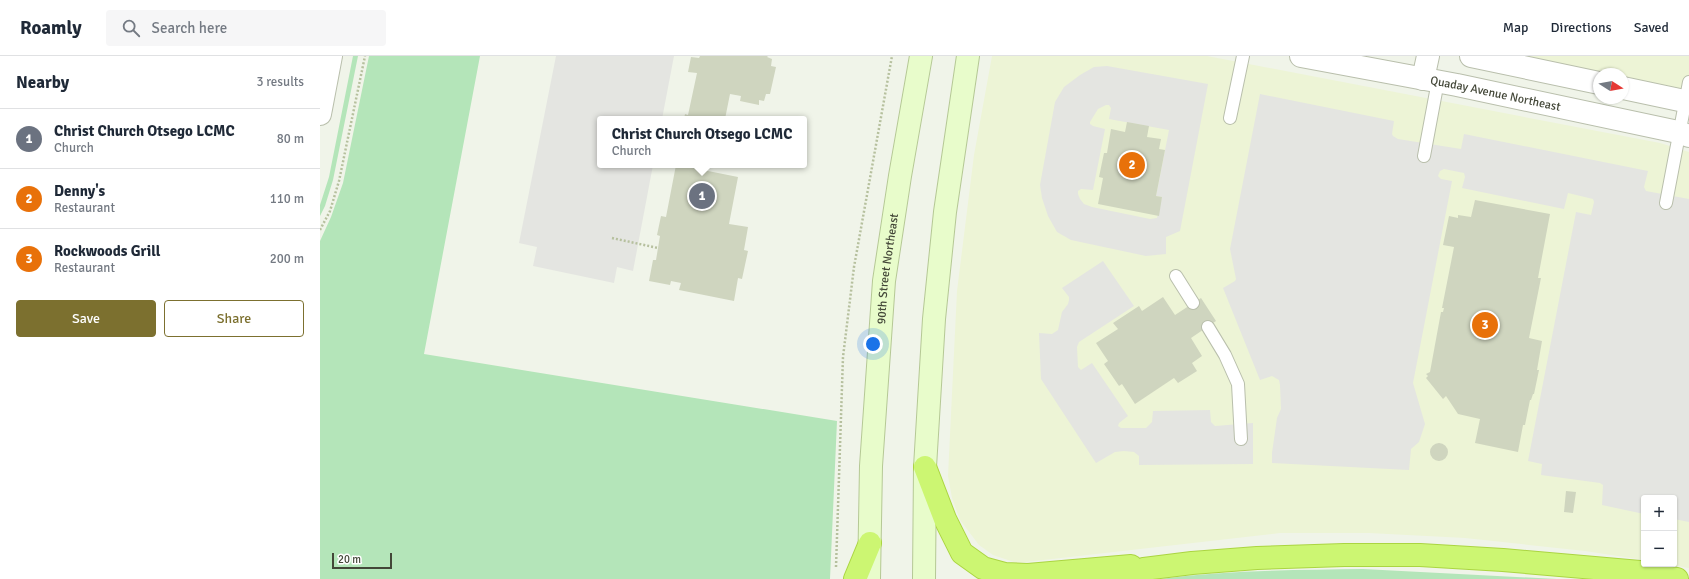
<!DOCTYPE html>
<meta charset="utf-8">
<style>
body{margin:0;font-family:Signika,sans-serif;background:#f6f6f7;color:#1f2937}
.controls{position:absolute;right:12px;bottom:12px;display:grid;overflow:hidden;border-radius:4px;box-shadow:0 1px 3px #0004}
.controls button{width:36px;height:36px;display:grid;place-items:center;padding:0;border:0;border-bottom:1px solid #e0e1e3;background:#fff;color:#1f2937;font:20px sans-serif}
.compass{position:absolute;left:1273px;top:12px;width:36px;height:36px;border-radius:50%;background:#fff;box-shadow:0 1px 3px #0004;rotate:101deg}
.scale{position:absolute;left:12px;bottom:10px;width:60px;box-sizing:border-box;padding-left:4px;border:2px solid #434738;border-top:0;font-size:11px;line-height:14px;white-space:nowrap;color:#434738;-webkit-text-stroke:3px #fff;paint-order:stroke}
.you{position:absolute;left:553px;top:288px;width:14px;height:14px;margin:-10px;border:3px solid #fff;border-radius:50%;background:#1a73e8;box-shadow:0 0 0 6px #1a73e833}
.badge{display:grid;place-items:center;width:26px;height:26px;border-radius:50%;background:#7c702f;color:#fff;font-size:13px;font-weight:700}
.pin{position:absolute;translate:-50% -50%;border:2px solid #fff;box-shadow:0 1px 4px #0006}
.popup{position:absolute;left:277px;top:60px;width:210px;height:52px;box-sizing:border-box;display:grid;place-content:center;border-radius:4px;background:#fff;filter:drop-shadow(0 1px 3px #0005);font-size:13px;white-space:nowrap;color:#747a83}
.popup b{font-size:15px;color:#1f2937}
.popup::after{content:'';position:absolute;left:50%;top:100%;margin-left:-8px;border:8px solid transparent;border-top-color:#fff}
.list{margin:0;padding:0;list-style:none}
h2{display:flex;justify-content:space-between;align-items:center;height:52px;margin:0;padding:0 16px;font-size:17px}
h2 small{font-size:13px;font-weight:400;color:#747a83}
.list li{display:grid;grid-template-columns:26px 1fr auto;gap:12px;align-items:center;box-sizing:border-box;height:60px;padding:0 16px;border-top:1px solid #e0e1e3}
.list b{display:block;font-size:15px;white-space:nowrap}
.list p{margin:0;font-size:13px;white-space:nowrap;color:#747a83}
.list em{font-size:13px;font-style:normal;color:#747a83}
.actions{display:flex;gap:8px;padding:12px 16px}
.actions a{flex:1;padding:9px 0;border:1px solid #7c702f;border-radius:4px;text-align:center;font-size:14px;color:#7c702f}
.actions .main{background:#7c702f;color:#fff}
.icon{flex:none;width:22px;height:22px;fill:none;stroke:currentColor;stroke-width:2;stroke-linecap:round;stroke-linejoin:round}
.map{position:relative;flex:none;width:1369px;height:523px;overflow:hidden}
header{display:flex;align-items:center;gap:24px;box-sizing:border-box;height:56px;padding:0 20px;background:#fff;border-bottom:1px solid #e0e1e3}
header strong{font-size:19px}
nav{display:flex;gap:22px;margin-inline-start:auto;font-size:14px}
.search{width:280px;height:36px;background:#f6f6f7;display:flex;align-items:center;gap:10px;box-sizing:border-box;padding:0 14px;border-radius:4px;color:#747a83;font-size:15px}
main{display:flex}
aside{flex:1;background:#fff}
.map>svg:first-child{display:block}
</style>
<header>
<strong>Roamly</strong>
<div class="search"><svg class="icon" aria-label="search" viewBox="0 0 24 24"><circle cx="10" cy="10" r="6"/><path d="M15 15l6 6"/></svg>Search here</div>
<nav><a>Map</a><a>Directions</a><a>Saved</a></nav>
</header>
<main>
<aside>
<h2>Nearby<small>3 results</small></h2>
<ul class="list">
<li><span class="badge" style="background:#6b7280">1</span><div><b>Christ Church Otsego LCMC</b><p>Church</p></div><em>80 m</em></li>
<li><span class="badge" style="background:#e8710a">2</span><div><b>Denny's</b><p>Restaurant</p></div><em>110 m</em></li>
<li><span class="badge" style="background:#e8710a">3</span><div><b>Rockwoods Grill</b><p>Restaurant</p></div><em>200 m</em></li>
</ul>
<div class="actions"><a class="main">Save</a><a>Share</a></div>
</aside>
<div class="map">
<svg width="1369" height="523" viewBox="0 0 1369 523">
<rect width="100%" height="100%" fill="#f0f4e9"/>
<!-- commercial -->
<path fill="#edf4d6" d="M 672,0 L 887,0 L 1340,87 L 1369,96 L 1369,512 L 1346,508 L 1354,508 L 1354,442 L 1324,442 L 1324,504 L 1265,495 L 1145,482 L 1049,477 L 960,477 L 697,507 L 673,499 L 659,489 L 640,464 L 632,442 L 628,420 L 637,235 L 654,99 Z
M 1205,0 L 1369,0 L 1369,36 L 1303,21 L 1303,18 L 1289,18 Z"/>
<!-- green -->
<path fill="#b4e5b9" d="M 33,0 L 38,0 L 13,124 L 5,150 L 0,160 L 0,149 L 9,121 Z
M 49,0 L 160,0 L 104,298 L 517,365 L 510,523 L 0,523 L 0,185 L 11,161 L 23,127 Z
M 1043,513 L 1237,523 L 840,523 C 908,514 976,514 1043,513 Z"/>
<!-- parking -->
<path fill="#e4e5e1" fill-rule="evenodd" d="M 236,0 L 354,0 L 342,63 L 280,63 L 280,109 L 333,109 L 313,215 L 297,211 L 294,227 L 213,210 L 217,191 L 199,187 Z
M 787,10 L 888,28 L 860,175 L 846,181 L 846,198 L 826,200 L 751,184 L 737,176 L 728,160 L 722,142 L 720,129 L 735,46 L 744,31 L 760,19 L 774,11 ZM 786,49 L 789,49 L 791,52 L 789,63 L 849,74 L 836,140 L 842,141 L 837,162 L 830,163 L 772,151 L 764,148 L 760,143 L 758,138 L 758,135 L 761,133 L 773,134 L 785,73 L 773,70 L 770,68 L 770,66 L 778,53 Z
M 940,38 L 1074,65 L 1072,78 L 1073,80 L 1078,83 L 1141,93 L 1144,78 L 1328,115 L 1324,131 L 1326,135 L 1369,143 L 1369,466 L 1354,463 L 1354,442 L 1324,442 L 1324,458 L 1282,449 L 1283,429 L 1280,427 L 1221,419 L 1222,408 L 1208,405 L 1256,156 L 1271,159 L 1274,146 L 1273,143 L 1248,137 L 1244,153 L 1142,132 L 1145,121 L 1144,117 L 1124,113 L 1120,115 L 1118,120 L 1121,123 L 1132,125 L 1093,327 L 1105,368 L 1099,386 L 1091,393 L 1089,414 L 952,407 L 952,397 L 957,362 L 961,353 L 960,329 L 959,324 L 952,320 L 940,324 L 903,232 L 915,225 L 916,223 L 910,193 Z
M 783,205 L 814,250 L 759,286 L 757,291 L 758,311 L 761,314 L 772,307 L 808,360 L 799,367 L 798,370 L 801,372 L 826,372 L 832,366 L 833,355 L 890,354 L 891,366 L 895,370 L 933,367 L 933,408 L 819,409 L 819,400 L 814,396 L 804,395 L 795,396 L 776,407 L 721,323 L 719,277 L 732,278 L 738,274 L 742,256 L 748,248 L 749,244 L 749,241 L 742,232 Z"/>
<!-- building -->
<path fill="#cfd5bf" d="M 380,0 L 448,0 L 447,1 L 452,3 L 451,10 L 456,11 L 450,38 L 446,38 L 444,45 L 439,44 L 439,49 L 420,45 L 421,40 L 410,38 L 405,63 L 364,63 L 365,58 L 368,59 L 377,17 L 368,16 L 371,1 L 379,2 Z
M 807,66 L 829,70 L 827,81 L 841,83 L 839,93 L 845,94 L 836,140 L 842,141 L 839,160 L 778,148 L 783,122 L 779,121 L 784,97 L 787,97 L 791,73 L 805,76 Z
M 356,109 L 371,112 L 371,109 L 384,109 L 383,114 L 418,121 L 409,168 L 428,171 L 424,194 L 428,195 L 422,223 L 418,222 L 414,245 L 359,234 L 361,227 L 351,225 L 350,229 L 329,225 L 333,204 L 336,204 L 340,180 L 337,179 L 341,160 L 346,161 Z
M 1155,144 L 1230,158 L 1218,222 L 1221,222 L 1209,282 L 1222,285 L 1217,314 L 1219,314 L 1214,338 L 1213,338 L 1211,344 L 1210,344 L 1205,369 L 1203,369 L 1198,396 L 1155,387 L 1160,363 L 1138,358 L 1126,340 L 1123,343 L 1106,322 L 1108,320 L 1106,318 L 1110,316 L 1121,256 L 1123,256 L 1124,252 L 1122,252 L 1134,191 L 1123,189 L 1129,160 L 1138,162 L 1138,159 L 1151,161 Z
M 843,241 L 855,259 L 881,242 L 896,265 L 871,282 L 882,300 L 872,307 L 877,315 L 858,327 L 854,322 L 815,348 L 802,328 L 799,330 L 784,308 L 788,305 L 776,287 L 798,273 L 793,267 L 819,250 L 822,255 Z
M1110 396a9 9 0 1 1 18 0a9 9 0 1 1-18 0Z
M 1246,435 L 1256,436 L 1253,457 L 1244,456 Z"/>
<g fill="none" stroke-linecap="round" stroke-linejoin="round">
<defs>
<path id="lane" d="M 910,62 L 923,0
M 1104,100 L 1118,25
M 1346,147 L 1369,26
M 856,220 L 873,247
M 888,271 L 905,299 L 918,328 L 921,383"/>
<g id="street">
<path id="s1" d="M 981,0 L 1137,29 L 1358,76 L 1369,80"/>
<path d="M 1151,0 L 1279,27"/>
<path d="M 1103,23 L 1108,0"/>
<path d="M 1303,32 L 1369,46"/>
<path d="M 0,58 L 11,0"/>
</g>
<g id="secondary">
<path id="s2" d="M 549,523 L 551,410 L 564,225 L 580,120 L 601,0"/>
<path d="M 604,523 L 605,411 L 614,263 L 625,156 L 648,0"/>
</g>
<path id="highway" d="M 605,411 L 625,463 L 642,497 L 663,512 L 685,518 L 708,519 L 811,510
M 535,523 L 550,487
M 791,523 L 808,520 L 824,513 L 872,507 L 937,502 L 1024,499 L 1100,499 L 1183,504 L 1320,516 L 1357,523"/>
</defs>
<!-- lane casing -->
<use href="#lane" stroke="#b9bfac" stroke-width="14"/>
<!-- street casing -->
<use href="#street" stroke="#b9bfac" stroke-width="24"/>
<!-- secondary casing -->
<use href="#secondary" stroke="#b5c895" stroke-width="24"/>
<!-- highway casing -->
<use href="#highway" stroke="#abd542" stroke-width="24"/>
<!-- path -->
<path stroke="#b6c09e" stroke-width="2.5" stroke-dasharray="2 2" stroke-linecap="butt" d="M 0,174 L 10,155 L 19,125 L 45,0
M 292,182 L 338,192
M 516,511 L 523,301 L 534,211 L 572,0"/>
<!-- lane -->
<use href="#lane" stroke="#fff" stroke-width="12"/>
<!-- street -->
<use href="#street" stroke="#fff" stroke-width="22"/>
<!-- secondary -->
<use href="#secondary" stroke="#e8fccb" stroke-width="22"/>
<!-- highway -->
<use href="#highway" stroke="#ccf672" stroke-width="22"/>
</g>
<g text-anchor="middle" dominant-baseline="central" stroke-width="3" stroke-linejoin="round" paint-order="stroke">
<!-- street labels -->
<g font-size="12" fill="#434738" stroke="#fff">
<text stroke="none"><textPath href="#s1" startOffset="198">Quaday Avenue Northeast</textPath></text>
<text stroke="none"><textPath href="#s2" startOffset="311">90th Street Northeast</textPath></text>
</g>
</g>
</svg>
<div class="controls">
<button>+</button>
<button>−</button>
</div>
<svg class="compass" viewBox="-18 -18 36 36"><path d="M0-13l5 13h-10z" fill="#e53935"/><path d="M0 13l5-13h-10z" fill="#747a83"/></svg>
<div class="scale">20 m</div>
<div class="you"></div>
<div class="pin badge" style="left:382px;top:140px;background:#6b7280">1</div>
<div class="popup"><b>Christ Church Otsego LCMC</b>Church</div>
<div class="pin badge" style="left:812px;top:109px;background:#e8710a">2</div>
<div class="pin badge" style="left:1165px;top:269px;background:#e8710a">3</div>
</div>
</main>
